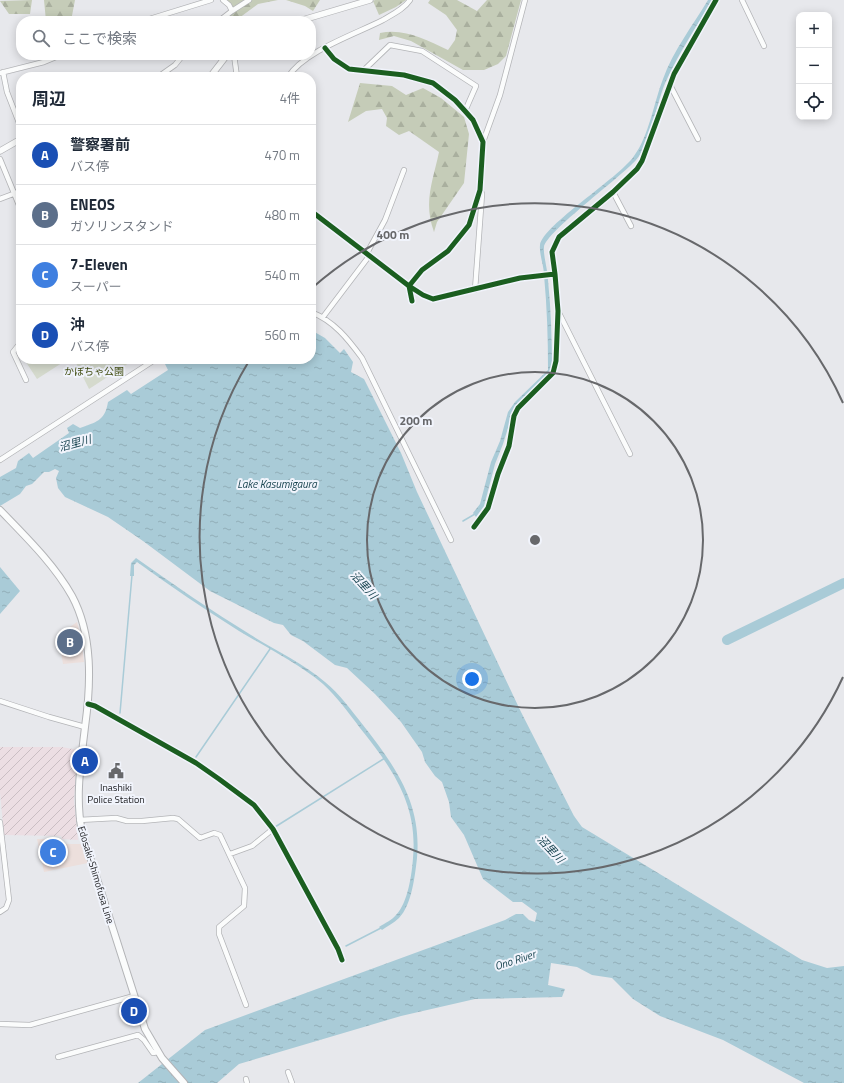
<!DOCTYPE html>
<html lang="ja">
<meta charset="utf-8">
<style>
body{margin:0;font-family:"Titillium Web","Noto Sans JP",sans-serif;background:#f6f6f7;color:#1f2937}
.controls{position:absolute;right:12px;top:12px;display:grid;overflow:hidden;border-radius:8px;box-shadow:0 2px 10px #0003}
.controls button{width:36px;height:36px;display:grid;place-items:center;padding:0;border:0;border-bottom:1px solid #e0e1e3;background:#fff;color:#1f2937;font:20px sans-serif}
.you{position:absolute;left:472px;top:679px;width:14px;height:14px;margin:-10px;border:3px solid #fff;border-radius:50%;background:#1a73e8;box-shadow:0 0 0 6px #1a73e833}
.badge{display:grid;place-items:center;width:26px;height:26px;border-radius:50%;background:#7c3aed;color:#fff;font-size:13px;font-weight:700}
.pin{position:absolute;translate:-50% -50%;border:2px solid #fff;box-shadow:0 1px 4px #0006}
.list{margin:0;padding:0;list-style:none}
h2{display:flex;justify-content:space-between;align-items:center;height:52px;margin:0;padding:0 16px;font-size:17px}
h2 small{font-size:13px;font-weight:400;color:#747a83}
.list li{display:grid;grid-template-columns:26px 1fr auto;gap:12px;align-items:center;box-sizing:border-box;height:60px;padding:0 16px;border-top:1px solid #e0e1e3}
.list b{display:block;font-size:15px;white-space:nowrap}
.list p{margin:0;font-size:13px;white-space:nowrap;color:#747a83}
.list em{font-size:13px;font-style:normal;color:#747a83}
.icon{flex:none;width:22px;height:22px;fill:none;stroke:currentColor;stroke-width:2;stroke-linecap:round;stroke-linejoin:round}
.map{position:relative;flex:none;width:844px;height:1083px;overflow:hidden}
.search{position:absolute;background:#fff;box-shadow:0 2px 10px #0003;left:16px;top:16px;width:300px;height:44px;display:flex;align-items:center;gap:10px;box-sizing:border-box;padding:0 14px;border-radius:16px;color:#747a83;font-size:15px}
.panel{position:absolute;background:#fff;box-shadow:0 2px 10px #0003;left:16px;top:72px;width:300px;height:292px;border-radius:16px}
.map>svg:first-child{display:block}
</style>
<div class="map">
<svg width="844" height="1083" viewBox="0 0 844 1083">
<defs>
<pattern id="industrial-furrows" width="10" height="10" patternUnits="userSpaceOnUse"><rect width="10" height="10" fill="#ecdee3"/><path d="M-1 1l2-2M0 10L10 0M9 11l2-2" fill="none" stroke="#cabec3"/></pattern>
<pattern id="forest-firs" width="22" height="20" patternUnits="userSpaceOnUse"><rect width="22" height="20" fill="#c5ccb8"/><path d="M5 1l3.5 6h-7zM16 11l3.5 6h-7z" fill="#a9af9e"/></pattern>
<pattern id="water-ripples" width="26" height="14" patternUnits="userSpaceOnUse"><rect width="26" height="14" fill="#a9cbd7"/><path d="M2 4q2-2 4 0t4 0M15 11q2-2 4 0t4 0" fill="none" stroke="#91aeb8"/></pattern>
</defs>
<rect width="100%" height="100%" fill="#e7e8ec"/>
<!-- commercial -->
<path fill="#ecdfdc" d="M 77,622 L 81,636 L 84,662 L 63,664 L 58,635 Z
M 37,839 L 58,839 L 59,844 L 82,844 L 88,863 L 44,872 Z"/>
<!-- industrial -->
<path fill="url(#industrial-furrows)" d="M 0,747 L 62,747 L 78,750 L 76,767 L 74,801 L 78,840 L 62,839 L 61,836 L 4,835 L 0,792 Z"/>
<!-- forest -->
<path fill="url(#forest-firs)" d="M 32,0 L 30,14 L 9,14 L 0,1 Z
M 44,0 L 75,0 L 71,21 L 46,21 Z
M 223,0 L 278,0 L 258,4 L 235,21 L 216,21 L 232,11 Z
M 286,0 L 320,0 L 313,11 L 305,6 Z
M 375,0 L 406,0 L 396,7 L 379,15 L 373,1 Z
M 430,0 L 457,0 L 477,11 L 487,0 L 521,0 L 506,56 L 498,64 L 484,70 L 463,70 L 411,41 L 394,36 L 379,40 L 380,33 C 405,28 426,40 448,50 L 455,40 L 457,30 L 446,15 L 428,3 Z
M 360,83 L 392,86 L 406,95 L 423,88 L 441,98 L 464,117 L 469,134 L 464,183 L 437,222 L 434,232 C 423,202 433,181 439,152 L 409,131 L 399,135 L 386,126 L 387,118 L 382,109 L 366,111 L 348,122 Z"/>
<!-- green -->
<path fill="#d5dacd" d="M 24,359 L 68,359 L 37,379 Z
M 74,359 L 135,359 L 89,389 Z"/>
<!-- water -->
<path fill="url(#water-ripples)" d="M 708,0 L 712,0 C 697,26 680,51 667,79 C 656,101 652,143 636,160 C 621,177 546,232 544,247 C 543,255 548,271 548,280 C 551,310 552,340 552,371 L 518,405 L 512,415 L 503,444 L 495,464 L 484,506 L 476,517 L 473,513 L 480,504 L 491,462 L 500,441 L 508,412 L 515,402 L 548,370 C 548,338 547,307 544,275 C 544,266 539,254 540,245 C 543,225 619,178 634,156 C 649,136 654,102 663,79 C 673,51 693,25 708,0 Z
M 311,330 L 325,338 L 340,353 L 344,349 L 353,362 L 351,372 L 364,379 L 401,453 L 417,492 L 521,712 L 574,816 L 582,827 L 802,960 L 827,968 L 844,966 L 844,1083 L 804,1083 L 723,1040 L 660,1016 L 633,999 L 612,978 L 592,975 L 577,967 L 551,963 L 548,985 L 565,989 L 562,997 L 475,999 L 401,1016 L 239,1064 L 217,1083 L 138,1083 L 205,1030 L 505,920 L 516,914 L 523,914 L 529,920 L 535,922 L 537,913 L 522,902 L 513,902 L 483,879 L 464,835 L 451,817 L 449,802 L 442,782 L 435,776 L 425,762 L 422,752 L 401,722 L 375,694 L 347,668 L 335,665 L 303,641 L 291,635 L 283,625 L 274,623 L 210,591 L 143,541 L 108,517 L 65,497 L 58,488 L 56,478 L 59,471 L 55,469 L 49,472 L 44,472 L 32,484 L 26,486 L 20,494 L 0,506 L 0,477 L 16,468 L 18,461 L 29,453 L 33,458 L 69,433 L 67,428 L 73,424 L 80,428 C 96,422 105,421 108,402 L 127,390 L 131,394 L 168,370 L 165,364 L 173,359 L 311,359 Z
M 136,558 C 174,585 212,611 251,635 C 276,651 303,663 325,682 C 340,694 351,710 363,725 C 395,766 422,803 417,858 C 415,875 412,905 399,918 C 394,923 387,926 382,930 L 379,927 C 385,923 392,920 396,915 C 408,903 412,873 413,858 C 418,804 392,768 360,728 C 349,713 337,697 323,684 C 298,663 267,648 239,631 C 204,609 170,586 137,562 L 134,565 L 134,576 L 130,576 L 131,563 Z
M 0,567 L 20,591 L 0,614 Z"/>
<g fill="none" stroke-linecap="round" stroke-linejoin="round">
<!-- stream -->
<path stroke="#a9cbd7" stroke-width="1.5" d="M 463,521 L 475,514
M 120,713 L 132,575
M 196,757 L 270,649
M 275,827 L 385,758
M 346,946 L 381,928"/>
<!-- river -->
<path stroke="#a9cbd7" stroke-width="10" d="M 727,640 L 844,583"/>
<defs>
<path id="minor" d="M 223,0 L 229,5 L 232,11 L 249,0
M 742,0 L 764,46
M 143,21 L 211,0
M 219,21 L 232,11
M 325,48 L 334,59 L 349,69 L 404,75 L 433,83 L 455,100 L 465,111 L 473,120 L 483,142 L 480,190 L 469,225 L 448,251 L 422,270 L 409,286 L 412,301
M 234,55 L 237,77
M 365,69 L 390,45 L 422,51 L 476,86 L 465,111
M 3,72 L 7,92 L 21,128
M 0,73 L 44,62 L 61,55
M 158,77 L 175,65 L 183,55
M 288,77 C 304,51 356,34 383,20 C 393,14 404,9 410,0
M 670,85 L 698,139
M 483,142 L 500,95 L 525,0
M 0,159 L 21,210
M 613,192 L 631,226
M 0,199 L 21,191
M 311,211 L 409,286 L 423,295 L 433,299 L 520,278 L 555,274 L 558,311 L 556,361 L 553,373 L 518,408 L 514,416 L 509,446 L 498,474 L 488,508 L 474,527
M 367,253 L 385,220 L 404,170
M 555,274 L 552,252 L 559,237 L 613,192 L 637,169 L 642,161 L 674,74 L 716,0
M 475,290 L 482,194 L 480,188
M 558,311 L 630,454
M 311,312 C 334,321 348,339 362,358 L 451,540
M 323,317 L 370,255
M 21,342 L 13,352 L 26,380
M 0,460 L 156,359
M 0,701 L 49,717 L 85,727
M 88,704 L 95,706 L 196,763 L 219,779 L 254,805 L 273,829 L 338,949 L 342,960
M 79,820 L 116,818 L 127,821 L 142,821 L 173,818 L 178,819 L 200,838 L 214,833 L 220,835 L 245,888 L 244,906 L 219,927 L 219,934 L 246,1005
M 0,822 L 9,900 L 6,908 L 0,912
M 230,854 L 252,846 L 273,829
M 0,1024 L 30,1025 L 134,996
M 58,1057 L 138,1035 L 144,1040 L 153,1053 L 158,1052
M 288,1072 L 292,1083
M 246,1079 L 247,1083"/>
<path id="tertiary" d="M 299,21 L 370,0
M 210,77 L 227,55
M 0,151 L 21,139"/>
<path id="secondary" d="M 0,510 C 25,536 54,564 72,596 C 93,635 91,684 85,727 C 81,762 75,797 82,832 L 145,1029 L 162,1058 L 184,1083"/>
</defs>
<!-- minor casing -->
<use href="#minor" stroke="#b3b4b7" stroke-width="6"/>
<!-- tertiary casing -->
<use href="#tertiary" stroke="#b3b4b7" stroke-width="7"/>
<!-- secondary casing -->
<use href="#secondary" stroke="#b3b4b7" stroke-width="8"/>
<!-- minor -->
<use href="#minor" stroke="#fbfcfc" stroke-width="4.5"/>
<!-- tertiary -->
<use href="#tertiary" stroke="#fbfcfc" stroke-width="5.5"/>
<!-- secondary -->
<use href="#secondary" stroke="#fbfcfc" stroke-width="6"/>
<defs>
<path id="cycleway" d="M 325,48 L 334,59 L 349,69 L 404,75 L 433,83 L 455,100 L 465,111 L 473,120 L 483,142 L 480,190 L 469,225 L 448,251 L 422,270 L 409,286 L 412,301
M 311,211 L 409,286 L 423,295 L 433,299 L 520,278 L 555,274 L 558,311 L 556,361 L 553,373 L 518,408 L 514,416 L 509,446 L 498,474 L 488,508 L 474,527
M 555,274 L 552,252 L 559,237 L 613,192 L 637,169 L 642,161 L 674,74 L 716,0
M 88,704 L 95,706 L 196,763 L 219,779 L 254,805 L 273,829 L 338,949 L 342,960"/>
</defs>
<!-- cycleway casing -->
<use href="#cycleway" stroke="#f1f4fc" stroke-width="8"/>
<!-- cycleway -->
<use href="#cycleway" stroke="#1b5e20" stroke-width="5"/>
</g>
<!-- distance rings -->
<g fill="none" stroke="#67686b" stroke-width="2">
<circle cx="535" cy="540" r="168"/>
<path d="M843 677A337 337 0 1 1 249 361M312 288A337 337 0 0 1 843 403"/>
</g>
<!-- icons -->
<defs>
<symbol id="civic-bare" viewBox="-9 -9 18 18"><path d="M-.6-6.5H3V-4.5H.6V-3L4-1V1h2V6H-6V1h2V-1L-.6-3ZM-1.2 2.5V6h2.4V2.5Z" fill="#67686b" stroke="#f1f4fc" stroke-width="2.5" paint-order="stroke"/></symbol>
</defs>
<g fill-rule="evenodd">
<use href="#civic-bare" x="105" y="760" width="22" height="22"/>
</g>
<g text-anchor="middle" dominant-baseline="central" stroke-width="4" stroke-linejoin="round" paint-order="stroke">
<!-- park labels -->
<g font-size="10" fill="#424e11" stroke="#f1f4fc">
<text x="94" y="371">かぼちゃ公園</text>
</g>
<!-- poi labels -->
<g font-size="10" fill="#222326" stroke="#f1f4fc">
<text x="116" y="787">Inashiki<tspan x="116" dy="12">Police Station</tspan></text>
</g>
<!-- street labels -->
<g font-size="10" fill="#222326" stroke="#f1f4fc">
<text transform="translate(96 875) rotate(73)">Edosaki-Shimofusa Line</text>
</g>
<!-- water labels -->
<g font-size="11" font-style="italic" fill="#1a4551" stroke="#f1f4fc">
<text transform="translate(75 443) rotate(-15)">沼里川</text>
<text x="277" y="484">Lake Kasumigaura</text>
<text transform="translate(364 585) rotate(48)">沼里川</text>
<text transform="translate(551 849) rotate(47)">沼里川</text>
<text transform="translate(515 960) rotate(-18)">Ono River</text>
</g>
</g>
<circle cx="535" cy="540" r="6" fill="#67686b" stroke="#f1f4fc" stroke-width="2"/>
<g font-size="12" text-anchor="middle" font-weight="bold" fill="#67686b" stroke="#f1f4fc" stroke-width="4" stroke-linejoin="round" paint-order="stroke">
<text x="393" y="239">400 m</text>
<text x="416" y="425">200 m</text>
</g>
</svg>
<div class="controls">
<button>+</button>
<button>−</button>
<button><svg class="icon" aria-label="locate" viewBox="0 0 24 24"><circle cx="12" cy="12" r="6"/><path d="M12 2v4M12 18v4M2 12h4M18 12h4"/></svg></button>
</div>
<div class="you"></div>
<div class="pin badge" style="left:85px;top:761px;background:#1a4fb4">A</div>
<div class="pin badge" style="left:70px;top:642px;background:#5c6f8a">B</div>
<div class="pin badge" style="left:53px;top:852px;background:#3f7fe0">C</div>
<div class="pin badge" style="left:134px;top:1011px;background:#1a4fb4">D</div>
<div class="search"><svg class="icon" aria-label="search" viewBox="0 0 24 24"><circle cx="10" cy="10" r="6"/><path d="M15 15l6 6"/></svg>ここで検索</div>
<section class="panel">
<h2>周辺<small>4件</small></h2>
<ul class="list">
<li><span class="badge" style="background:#1a4fb4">A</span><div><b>警察署前</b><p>バス停</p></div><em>470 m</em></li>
<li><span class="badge" style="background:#5c6f8a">B</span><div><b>ENEOS</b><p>ガソリンスタンド</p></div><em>480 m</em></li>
<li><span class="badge" style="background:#3f7fe0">C</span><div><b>7-Eleven</b><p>スーパー</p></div><em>540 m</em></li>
<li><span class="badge" style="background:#1a4fb4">D</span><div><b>沖</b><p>バス停</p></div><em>560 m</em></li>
</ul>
</section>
</div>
